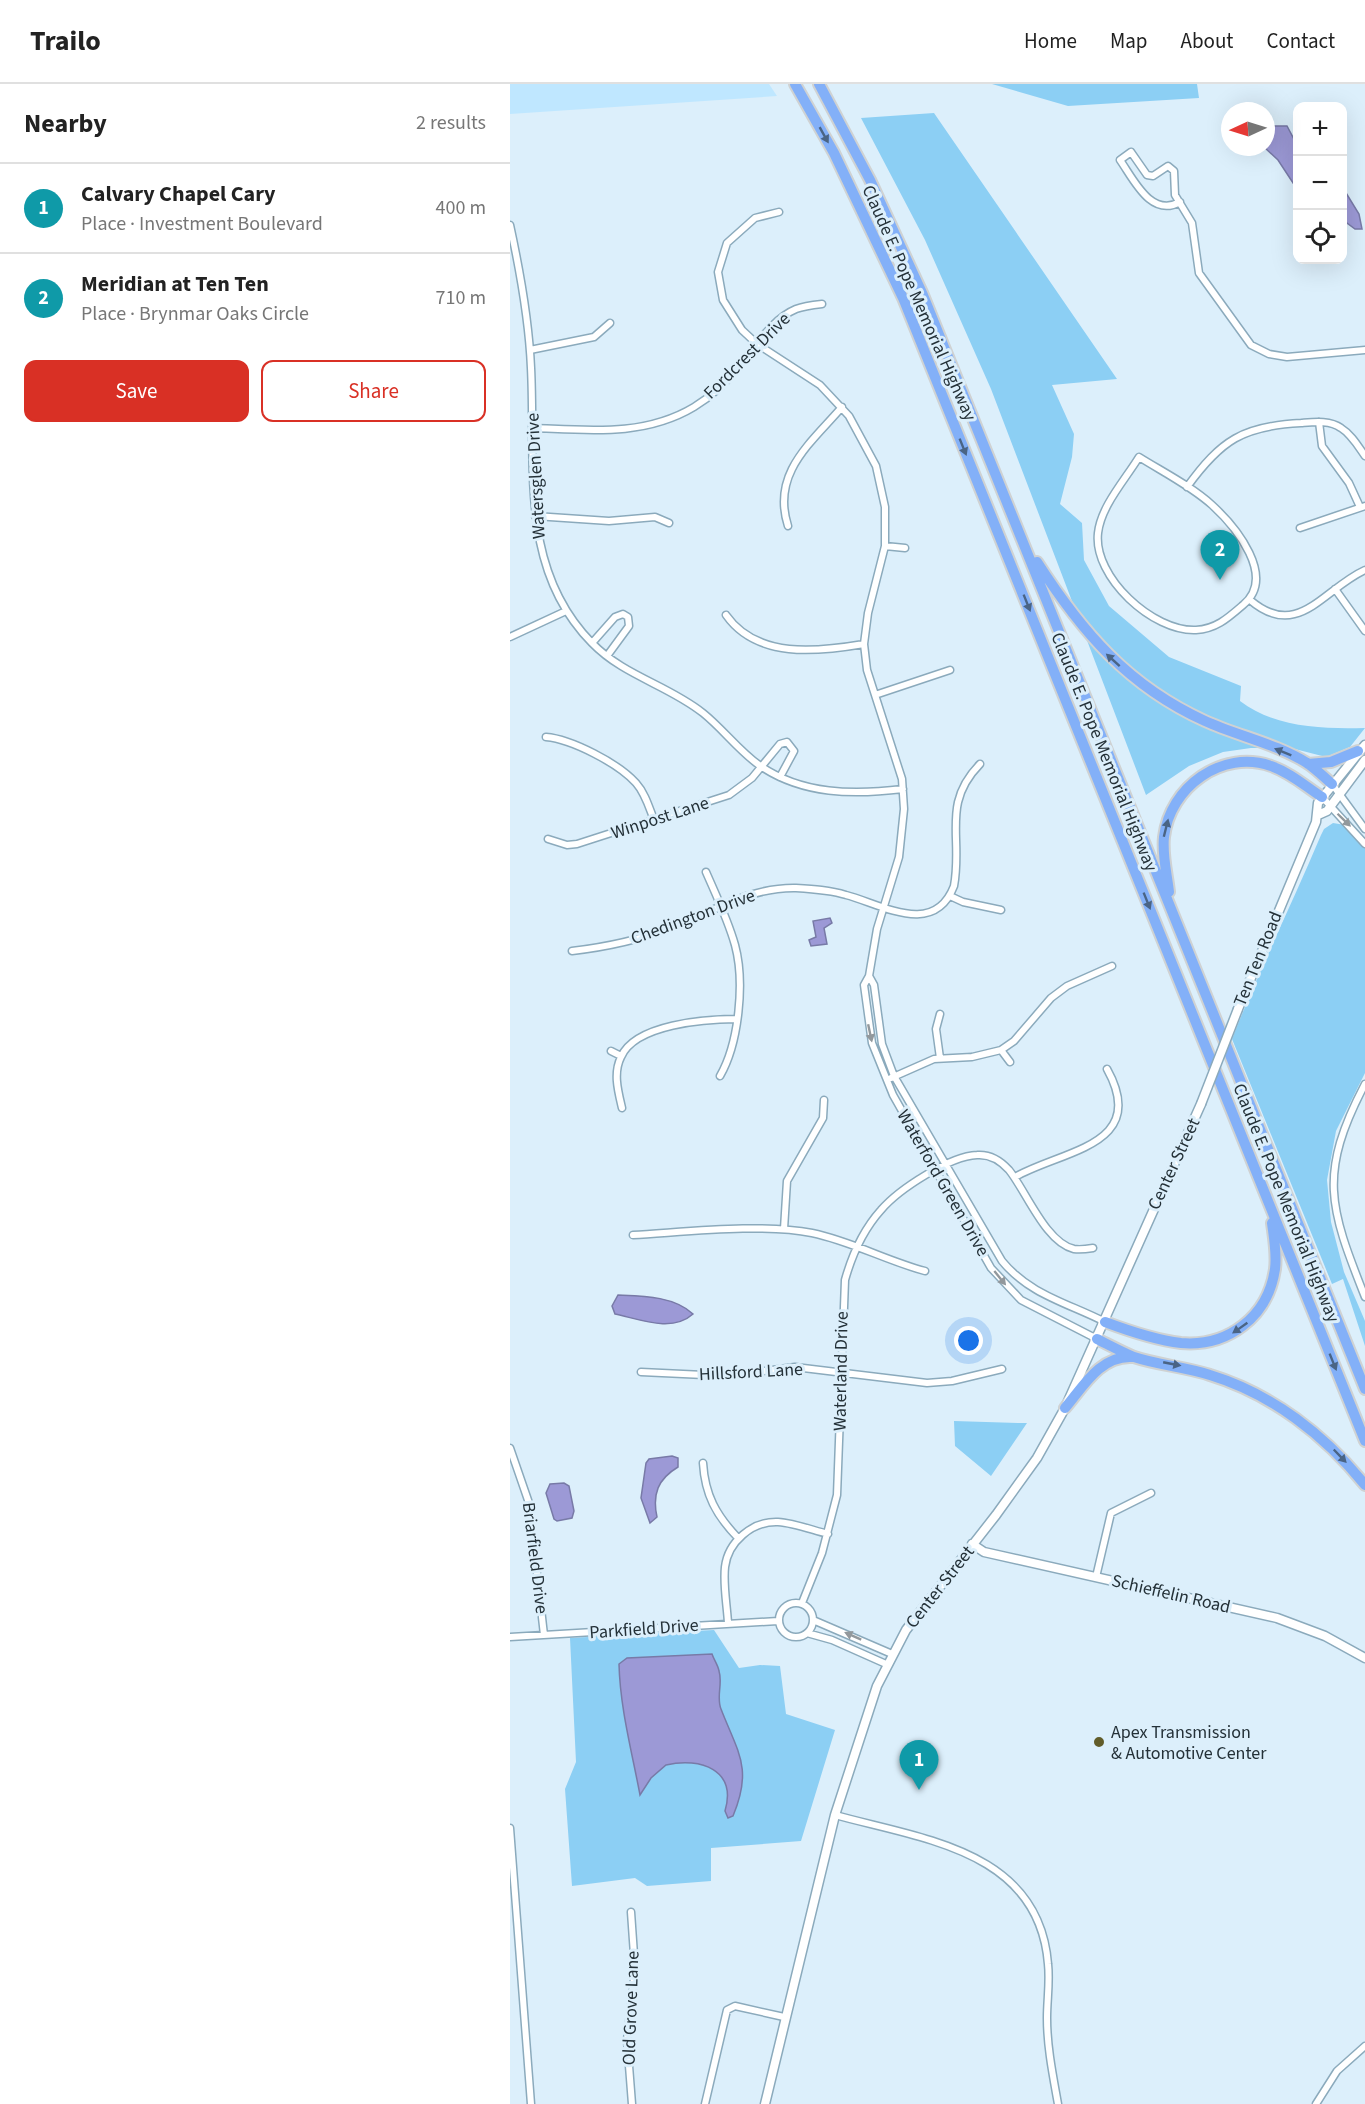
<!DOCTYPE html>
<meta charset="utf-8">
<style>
body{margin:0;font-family:"Source Sans 3",sans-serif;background:#f2f2f2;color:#222}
.controls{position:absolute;right:18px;top:18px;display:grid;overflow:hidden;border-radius:12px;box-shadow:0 6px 24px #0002}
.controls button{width:54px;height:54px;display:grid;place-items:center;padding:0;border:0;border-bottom:2px solid #e0e0e0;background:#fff;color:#222;font:30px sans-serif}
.compass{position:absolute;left:711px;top:18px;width:54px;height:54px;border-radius:50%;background:#fff;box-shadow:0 6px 24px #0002;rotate:266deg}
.you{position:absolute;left:459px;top:1257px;width:21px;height:21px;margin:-15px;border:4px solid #fff;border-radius:50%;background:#1a73e8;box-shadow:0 0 0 9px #1a73e833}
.badge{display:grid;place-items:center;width:39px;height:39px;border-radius:50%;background:#d93025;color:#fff;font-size:20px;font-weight:700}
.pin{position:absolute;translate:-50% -50px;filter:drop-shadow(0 2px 3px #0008)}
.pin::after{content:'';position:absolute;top:32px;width:21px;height:18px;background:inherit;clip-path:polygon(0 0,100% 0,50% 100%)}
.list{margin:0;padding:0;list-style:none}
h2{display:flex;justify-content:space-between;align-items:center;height:78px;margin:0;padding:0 24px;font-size:26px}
h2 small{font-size:20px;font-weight:400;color:#767676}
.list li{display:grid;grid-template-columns:39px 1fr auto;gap:18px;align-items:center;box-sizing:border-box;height:90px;padding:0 24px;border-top:2px solid #e0e0e0}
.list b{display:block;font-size:22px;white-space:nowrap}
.list p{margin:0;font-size:20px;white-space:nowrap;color:#767676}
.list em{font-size:20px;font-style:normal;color:#767676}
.actions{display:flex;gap:12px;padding:18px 24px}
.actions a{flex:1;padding:14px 0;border:2px solid #d93025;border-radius:12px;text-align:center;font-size:21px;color:#d93025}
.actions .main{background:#d93025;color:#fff}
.icon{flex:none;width:33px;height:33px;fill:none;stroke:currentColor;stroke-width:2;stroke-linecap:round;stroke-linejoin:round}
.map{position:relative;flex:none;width:855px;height:2020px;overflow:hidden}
header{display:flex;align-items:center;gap:36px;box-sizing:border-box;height:84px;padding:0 30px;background:#fff;border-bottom:2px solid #e0e0e0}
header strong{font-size:28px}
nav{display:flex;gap:33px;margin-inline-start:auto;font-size:21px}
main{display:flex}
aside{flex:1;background:#fff}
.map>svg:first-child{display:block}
</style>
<header>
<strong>Trailo</strong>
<nav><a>Home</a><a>Map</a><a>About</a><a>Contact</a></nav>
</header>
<main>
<aside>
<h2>Nearby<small>2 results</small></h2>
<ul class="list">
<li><span class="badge" style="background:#0f9aa8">1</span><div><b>Calvary Chapel Cary</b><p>Place · Investment Boulevard</p></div><em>400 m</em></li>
<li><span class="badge" style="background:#0f9aa8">2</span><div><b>Meridian at Ten Ten</b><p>Place · Brynmar Oaks Circle</p></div><em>710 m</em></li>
</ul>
<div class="actions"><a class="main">Save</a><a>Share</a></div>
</aside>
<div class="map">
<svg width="855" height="2020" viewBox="0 0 855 2020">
<rect width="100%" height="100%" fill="#dceffb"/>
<!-- built -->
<path fill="#bfe7ff" d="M 0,0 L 259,0 L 267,12 L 0,30 Z"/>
<!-- green -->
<path fill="#8ccff4" d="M 482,0 L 687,0 L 689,14 L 558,22 Z
M 424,29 L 607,295 L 542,301 L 564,350 L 562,373 L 550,420 L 572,439 L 574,476 L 599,522 L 659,573 L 731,602 L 730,617 C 765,644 813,645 855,644 L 840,663 L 816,673 L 781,664 L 741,664 L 713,668 L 679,682 L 636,711 L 481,305 L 415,156 L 351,34 Z
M 823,739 L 835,741 L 855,764 L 855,989 L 826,1047 L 817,1096 L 821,1138 L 834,1188 L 855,1237 L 855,1262 L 833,1195 L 822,1200 L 722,955 C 749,886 782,820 811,751 L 814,745 Z
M 444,1337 L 510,1339 L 517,1339 L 481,1392 L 445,1362 Z
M 204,1546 L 229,1584 L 250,1581 L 270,1582 L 276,1630 L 325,1646 L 291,1757 L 201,1764 L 201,1797 L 137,1802 L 125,1794 L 62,1802 L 55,1705 L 66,1678 L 60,1554 Z"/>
<!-- water -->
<path fill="#9c99d6" stroke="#787aa7" stroke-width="1.5" d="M 760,42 L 777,42 L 787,61 L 787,105 L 768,76 L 754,63 L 756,45 Z
M 833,104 L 849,130 L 852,145 L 845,145 L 833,136 Z
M 320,834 L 322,839 L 314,844 L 317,860 L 301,862 L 299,856 L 306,853 L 303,837 Z
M 108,1211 C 132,1212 164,1212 183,1230 C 162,1249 129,1235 105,1230 L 102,1222 Z
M 162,1372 L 168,1374 L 168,1383 C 148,1395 142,1410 147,1433 L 140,1439 L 131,1414 L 136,1379 L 139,1375 Z
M 40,1400 L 54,1399 L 59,1402 L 64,1427 L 62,1434 L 47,1437 L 44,1435 L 36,1409 Z
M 202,1570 C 204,1576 208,1581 209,1587 C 213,1599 206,1613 211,1625 C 228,1669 243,1684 223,1732 L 218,1734 L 215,1727 C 227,1686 191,1673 156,1681 L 141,1694 L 130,1711 C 122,1668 110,1624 109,1580 L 117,1574 Z"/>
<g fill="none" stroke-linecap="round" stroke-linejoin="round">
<defs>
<path id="street" d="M 670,118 C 641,134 624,96 610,76 L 621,68 L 637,91 L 643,92 L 658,82 L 664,87 L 665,111 L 682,139 L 689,189 L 741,261 L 759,270 L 777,273 L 855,266
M 269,128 L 245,134 L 217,159 L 208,188 L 213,216 L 232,246 L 247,260 L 310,301 L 339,332 L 366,382 L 375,423 L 375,462 L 358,529 L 354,560 L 357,586 L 392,695 L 394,725 L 389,773 L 367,845 L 359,892 L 354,901 L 362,959 L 383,1011 L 481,1184 L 511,1216 L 587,1255
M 0,141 C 10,187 19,237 21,284 C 26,381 8,484 82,559 C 114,592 158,601 193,629 C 213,645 228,666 249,681 C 292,711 344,711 393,705
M 20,266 L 84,253 L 100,239
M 809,338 L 812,362 L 839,399 L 850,423
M 23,344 C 78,346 134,353 184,323 C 202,312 218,297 231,280 C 247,261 262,235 286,225 C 294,222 303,221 312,220
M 629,373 C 653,388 681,402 702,421 C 726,443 767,493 733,521 C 718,534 706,545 686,546 C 643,548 583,493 588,449 C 591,422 615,396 629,373 Z
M 677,403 C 711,356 733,342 791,339 C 804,338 820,336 831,344 C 841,350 848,362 855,372
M 25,432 L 99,437 L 145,433 L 159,439
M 278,442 C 261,389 301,359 332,323
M 790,444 L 855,422
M 375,462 L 395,464
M 825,505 L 855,547
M 740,516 C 788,557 813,505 855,486
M 216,531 C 247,575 307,568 354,560
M 0,553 L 56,527
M 82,559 L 105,533 L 113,530 L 118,533 L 119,542 L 97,572
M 365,611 L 440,586
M 36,653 C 61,655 108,679 126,699 C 135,709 139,723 144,736
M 822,700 L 855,745
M 812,713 L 855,760
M 38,755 L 57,761 L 67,760 L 219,711 L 242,694 L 270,660 L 277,658 L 284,667 L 270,693
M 196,788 C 206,811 218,836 225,861 C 235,898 229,959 210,992
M 440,812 L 453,818 L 491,826
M 62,867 C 96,863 129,856 160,844 C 203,828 239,803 286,804 C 303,805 320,806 336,811 C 371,820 424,854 444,802 C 453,753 431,720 470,680
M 359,892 L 364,901 L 372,960 L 384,992 L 492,1177 C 520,1211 558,1219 595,1238
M 430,930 L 426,945 L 430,974
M 491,966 L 500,978
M 101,967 L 111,972
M 381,994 L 424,975 L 462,973 L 491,966 L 504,957 L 541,914 L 557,902 L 602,882
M 855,1000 C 808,1090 819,1122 855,1213
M 112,1024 C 108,1007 103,989 111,973 C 125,940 196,935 227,935
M 505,1093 C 552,1066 640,1062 597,985
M 274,1145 L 277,1097 L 313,1034 L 314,1016
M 123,1151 C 176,1148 252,1139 302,1149 C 341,1157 377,1177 415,1187
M 131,1288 L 215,1292 L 285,1283 L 417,1299 L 442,1297 L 492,1285
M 0,1364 L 19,1419 L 34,1551
M 193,1379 C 195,1411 206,1431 228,1454
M 586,1493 L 601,1429 L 641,1409
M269 1536a17 17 0 1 1 34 0a17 17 0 1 1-34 0Z
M 292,1519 L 312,1469 L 327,1411 L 335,1196 C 342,1171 353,1146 371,1126 C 389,1105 440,1072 467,1071 C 480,1070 491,1077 499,1086 C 516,1107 536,1159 564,1165 C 570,1166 577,1165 583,1164
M 303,1536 L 382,1570
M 218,1539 C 217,1521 213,1501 215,1483 C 218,1458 242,1437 268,1438 C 284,1439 302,1446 318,1450
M 297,1549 L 322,1556 L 376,1580
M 0,1553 L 268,1537
M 325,1731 C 412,1755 529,1766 538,1880 C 540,1898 537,1916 537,1934 C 537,1963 543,1992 548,2020
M 0,1744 L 21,2020
M 121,1828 L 125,1885 L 117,1956 L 122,2020
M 195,2020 L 217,1926 L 225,1922 L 274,1933
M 806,2020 L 827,1987 L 855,1962"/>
<path id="secondary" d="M 808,731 L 817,727 L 855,676
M 728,925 L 806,738 L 808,719 L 855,661
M 462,1460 L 474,1468 L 767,1534 L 815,1552 L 855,1574
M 255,2020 L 325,1731 L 367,1602 L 396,1546 L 486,1431 L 527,1374 L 555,1324 L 691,1020"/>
<path id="highway" d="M 285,0 L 324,69 L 393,214 L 855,1357
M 309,0 L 360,96 L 413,211 L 855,1305
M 527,478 C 572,548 618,602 695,637 C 728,652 767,660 797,679 C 806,685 814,693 822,700
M 798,680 L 821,678 L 848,667
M 659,808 C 657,790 652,771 654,753 C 660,703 712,665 761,682 C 781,689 795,702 812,713
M 595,1238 C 619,1247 645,1256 671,1259 C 718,1263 758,1233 765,1185 C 767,1170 764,1154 762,1139
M 587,1255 C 599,1261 612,1268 624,1273 C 648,1281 676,1283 700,1291 C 762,1310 815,1351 855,1401
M 555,1324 C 573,1303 590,1272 621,1273"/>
</defs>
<!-- street casing -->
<use href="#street" stroke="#8baabc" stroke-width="9"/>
<!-- secondary casing -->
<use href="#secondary" stroke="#8baabc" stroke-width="11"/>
<!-- highway casing -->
<use href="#highway" stroke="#cfd2d3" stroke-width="14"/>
<!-- street -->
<use href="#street" stroke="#fff" stroke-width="6"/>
<!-- secondary -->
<use href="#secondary" stroke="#fff" stroke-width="8"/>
<!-- highway -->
<use href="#highway" stroke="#83b0f8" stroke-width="10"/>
<defs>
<path id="secondary-bridge" d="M 691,1020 L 728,925"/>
</defs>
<!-- secondary-bridge casing -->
<use href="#secondary-bridge" stroke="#8baabc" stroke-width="11" stroke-linecap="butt"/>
<!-- secondary-bridge -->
<use href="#secondary-bridge" stroke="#fff" stroke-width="8"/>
</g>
<!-- one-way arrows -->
<defs><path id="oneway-solid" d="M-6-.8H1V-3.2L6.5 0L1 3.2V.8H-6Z" transform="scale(1.5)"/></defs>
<g fill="#4a6485">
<use href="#oneway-solid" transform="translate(314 51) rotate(61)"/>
<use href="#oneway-solid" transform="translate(453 363) rotate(68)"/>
<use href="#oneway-solid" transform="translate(517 519) rotate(68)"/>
<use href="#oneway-solid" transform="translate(603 576) rotate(-138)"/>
<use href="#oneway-solid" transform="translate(773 668) rotate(-158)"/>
<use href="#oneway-solid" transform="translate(656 744) rotate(-76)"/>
<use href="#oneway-solid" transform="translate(637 817) rotate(68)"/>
<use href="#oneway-solid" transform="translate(730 1244) rotate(145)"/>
<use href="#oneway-solid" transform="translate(823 1278) rotate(68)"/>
<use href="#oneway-solid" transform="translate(662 1280) rotate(11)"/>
<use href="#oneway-solid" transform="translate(830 1372) rotate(46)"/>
</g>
<g fill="#92989c">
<use href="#oneway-solid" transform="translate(834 736) rotate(44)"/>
<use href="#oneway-solid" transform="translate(360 949) rotate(78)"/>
<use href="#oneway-solid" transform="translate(490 1194) rotate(51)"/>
<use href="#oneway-solid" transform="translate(343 1552) rotate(-156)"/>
</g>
<!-- markers -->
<circle fill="#615c29" stroke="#dceffb" stroke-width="2" cx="589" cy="1658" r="6"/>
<g text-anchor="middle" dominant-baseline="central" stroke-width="6" stroke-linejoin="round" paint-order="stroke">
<!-- street labels -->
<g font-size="18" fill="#243138" stroke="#dceffb">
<text transform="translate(409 219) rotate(66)">Claude E. Pope Memorial Highway</text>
<text transform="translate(237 272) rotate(-45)">Fordcrest Drive</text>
<text transform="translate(26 392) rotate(-93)">Watersglen Drive</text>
<text transform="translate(594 668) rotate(68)">Claude E. Pope Memorial Highway</text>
<text transform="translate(150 734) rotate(-18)">Winpost Lane</text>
<text transform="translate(183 833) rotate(-20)">Chedington Drive</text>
<text transform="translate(748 875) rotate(-68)">Ten Ten Road</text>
<text transform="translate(664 1080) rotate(-65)">Center Street</text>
<text transform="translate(433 1099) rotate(60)">Waterford Green Drive</text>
<text transform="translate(776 1119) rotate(68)">Claude E. Pope Memorial Highway</text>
<text transform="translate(331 1287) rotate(-89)">Waterland Drive</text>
<text transform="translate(241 1288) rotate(-3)">Hillsford Lane</text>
<text transform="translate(25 1474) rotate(83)">Briarfield Drive</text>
<text transform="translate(430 1503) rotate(-52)">Center Street</text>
<text transform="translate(661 1510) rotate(13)">Schieffelin Road</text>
<text transform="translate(134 1545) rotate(-4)">Parkfield Drive</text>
<text transform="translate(121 1924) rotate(-88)">Old Grove Lane</text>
</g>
<!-- poi labels -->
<g font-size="18" fill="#243138" stroke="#dceffb" text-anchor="start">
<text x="601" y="1648">Apex Transmission<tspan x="601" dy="21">&amp; Automotive Center</tspan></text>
</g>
</g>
</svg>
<div class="controls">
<button>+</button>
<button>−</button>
<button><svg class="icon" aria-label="locate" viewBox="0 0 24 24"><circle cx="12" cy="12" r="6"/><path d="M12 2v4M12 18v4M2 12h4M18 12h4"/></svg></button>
</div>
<svg class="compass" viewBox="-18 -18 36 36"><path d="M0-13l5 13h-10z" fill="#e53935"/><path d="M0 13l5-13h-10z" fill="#767676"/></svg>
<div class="you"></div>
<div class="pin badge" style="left:409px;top:1706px;background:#0f9aa8">1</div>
<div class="pin badge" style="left:710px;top:496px;background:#0f9aa8">2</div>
</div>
</main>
